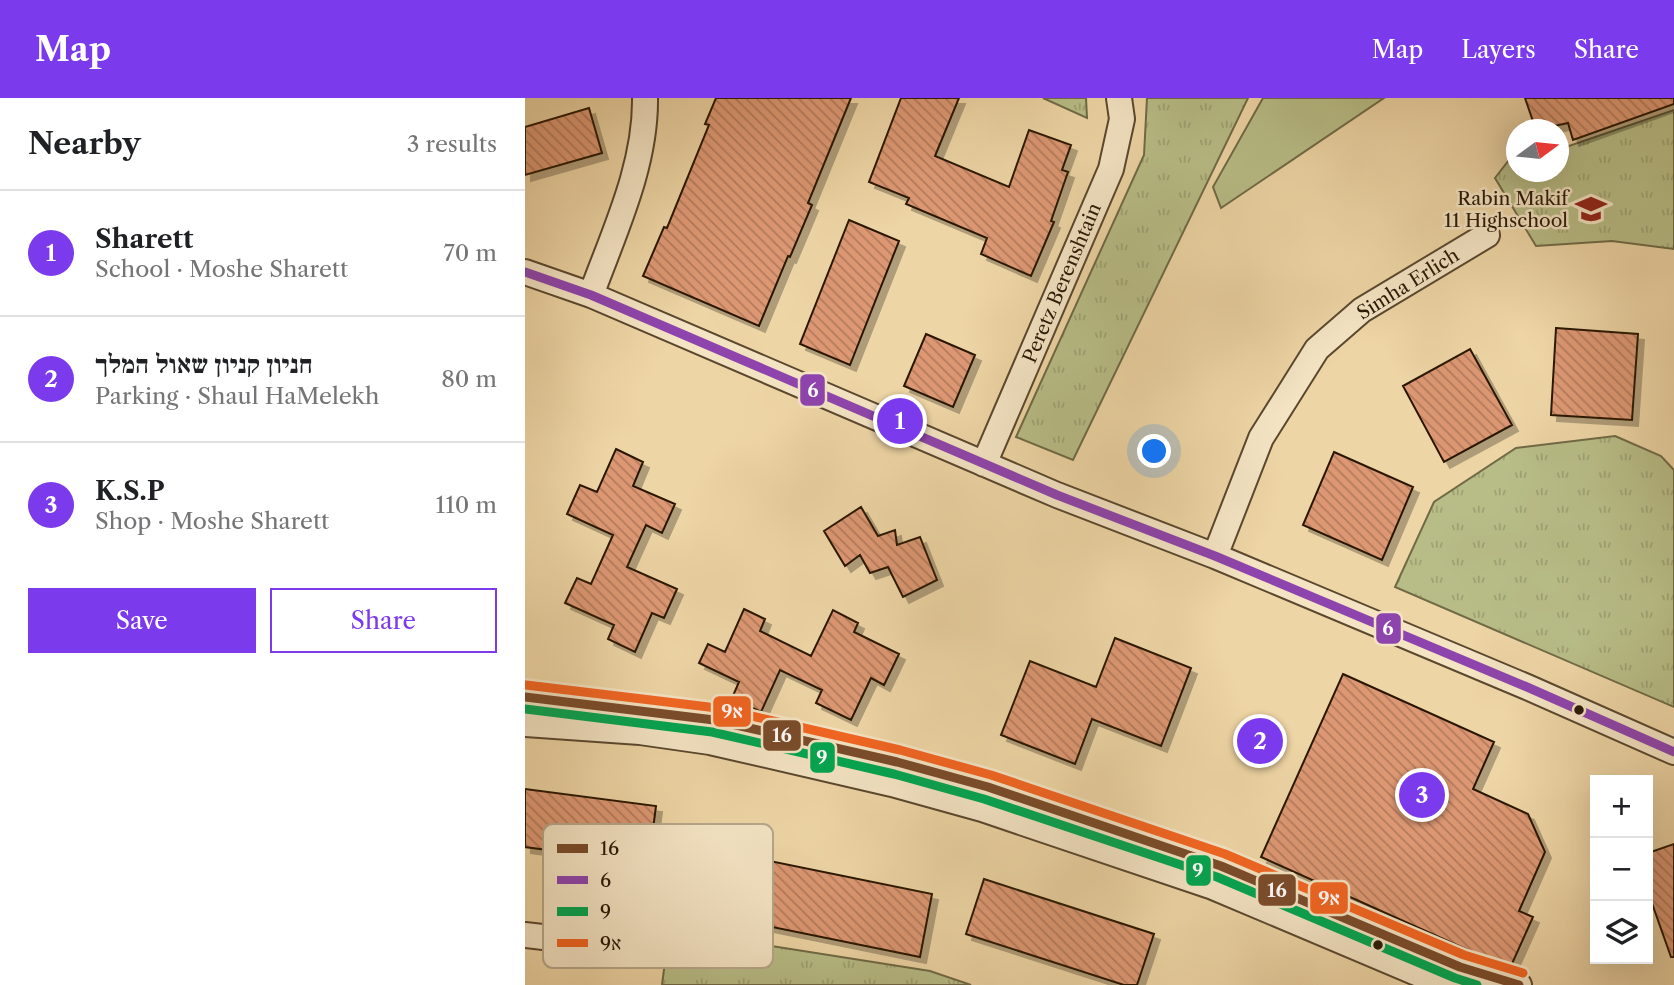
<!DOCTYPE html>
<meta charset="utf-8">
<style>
body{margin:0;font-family:"Libre Caslon Text","Frank Ruhl Libre",serif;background:#f6f6f6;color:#202124}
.controls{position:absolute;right:21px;bottom:21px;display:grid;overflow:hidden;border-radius:0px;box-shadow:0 7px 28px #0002}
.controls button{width:63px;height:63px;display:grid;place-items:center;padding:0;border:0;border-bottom:2px solid #e0e0e0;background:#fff;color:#202124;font:35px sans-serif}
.compass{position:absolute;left:981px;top:21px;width:63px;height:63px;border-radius:50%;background:#fff;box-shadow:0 7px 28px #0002;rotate:75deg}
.you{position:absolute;left:630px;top:354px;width:24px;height:24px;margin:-18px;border:5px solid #fff;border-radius:50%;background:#1a73e8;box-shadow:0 0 0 10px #1a73e833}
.badge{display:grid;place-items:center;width:46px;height:46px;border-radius:50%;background:#7c3aed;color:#fff;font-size:23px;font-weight:700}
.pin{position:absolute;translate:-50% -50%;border:4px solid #fff;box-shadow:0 2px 7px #0006}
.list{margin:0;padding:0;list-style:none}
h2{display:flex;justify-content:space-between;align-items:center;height:91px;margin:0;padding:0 28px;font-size:30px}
h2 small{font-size:23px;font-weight:400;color:#757577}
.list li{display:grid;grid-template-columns:46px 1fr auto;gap:21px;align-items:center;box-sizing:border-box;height:126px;padding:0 28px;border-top:2px solid #e0e0e0}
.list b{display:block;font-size:26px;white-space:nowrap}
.list p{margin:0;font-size:23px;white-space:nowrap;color:#757577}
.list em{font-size:23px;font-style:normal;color:#757577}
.actions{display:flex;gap:14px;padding:21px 28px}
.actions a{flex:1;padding:16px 0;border:2px solid #7c3aed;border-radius:0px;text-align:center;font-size:24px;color:#7c3aed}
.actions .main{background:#7c3aed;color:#fff}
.icon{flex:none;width:38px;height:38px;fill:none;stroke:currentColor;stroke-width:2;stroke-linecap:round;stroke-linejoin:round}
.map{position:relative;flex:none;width:1149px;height:887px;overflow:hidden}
header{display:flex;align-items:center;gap:42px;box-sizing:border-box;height:98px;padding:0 35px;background:#7c3aed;color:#fff}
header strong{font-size:33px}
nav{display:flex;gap:38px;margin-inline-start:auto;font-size:24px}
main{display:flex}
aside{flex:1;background:#fff}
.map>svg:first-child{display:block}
</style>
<header>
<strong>Map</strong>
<nav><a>Map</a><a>Layers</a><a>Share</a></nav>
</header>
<main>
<aside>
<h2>Nearby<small>3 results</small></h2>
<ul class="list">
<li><span class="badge">1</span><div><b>Sharett</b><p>School · Moshe Sharett</p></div><em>70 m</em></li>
<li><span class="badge">2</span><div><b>חניון קניון שאול המלך</b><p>Parking · Shaul HaMelekh</p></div><em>80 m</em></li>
<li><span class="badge">3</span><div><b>K.S.P</b><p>Shop · Moshe Sharett</p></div><em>110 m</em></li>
</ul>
<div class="actions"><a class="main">Save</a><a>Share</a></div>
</aside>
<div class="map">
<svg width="1149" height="887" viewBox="0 0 1149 887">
<defs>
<pattern id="park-tufts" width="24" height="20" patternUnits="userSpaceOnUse" patternTransform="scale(1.75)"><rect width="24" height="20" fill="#b8bd87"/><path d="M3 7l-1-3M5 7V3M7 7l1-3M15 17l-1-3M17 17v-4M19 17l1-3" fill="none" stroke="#9ea273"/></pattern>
<pattern id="building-back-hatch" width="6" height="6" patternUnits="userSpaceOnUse" patternTransform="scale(1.75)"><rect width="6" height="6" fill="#dd9873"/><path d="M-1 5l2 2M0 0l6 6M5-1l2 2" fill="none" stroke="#b37b5c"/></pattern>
<filter id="shadow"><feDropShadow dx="6" dy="6" stdDeviation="0" flood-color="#0004"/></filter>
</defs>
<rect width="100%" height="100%" fill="#eed5a5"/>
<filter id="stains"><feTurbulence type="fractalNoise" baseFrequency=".00286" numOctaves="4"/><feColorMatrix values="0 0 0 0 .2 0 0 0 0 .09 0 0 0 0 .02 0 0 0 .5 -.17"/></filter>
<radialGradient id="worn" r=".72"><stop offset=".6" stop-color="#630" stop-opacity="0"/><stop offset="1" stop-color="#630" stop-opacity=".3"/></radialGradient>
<!-- green -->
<path fill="#b8bd87" stroke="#706a46" stroke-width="2" d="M 738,0 L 859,0 L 696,110 L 688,89 Z"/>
<!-- park -->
<path fill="url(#park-tufts)" stroke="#706a46" stroke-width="2" d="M 518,0 L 561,0 L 562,20 Z
M 622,0 L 723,0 L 548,362 L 491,339 L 619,57 Z
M 1149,12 L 1149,151 L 1087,143 L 1011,148 L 970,80 L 991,53 L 992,74 L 1034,74 L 1034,37 L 1036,36 L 1041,49 Z
M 1090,338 L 1136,358 L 1149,372 L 1149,609 L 870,489 L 909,404 L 991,350 Z
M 144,832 L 405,873 L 446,887 L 137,887 Z"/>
<!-- building -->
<path fill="url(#building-back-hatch)" stroke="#291806" stroke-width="2" filter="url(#shadow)" d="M 191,0 L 326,0 L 283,105 L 287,107 L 265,159 L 263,158 L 234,228 L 118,178 L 139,129 L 142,130 L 184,27 L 180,26 Z
M 376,0 L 434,0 L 410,58 L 484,89 L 504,32 L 546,47 L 537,72 L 543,74 L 526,123 L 529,124 L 506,178 L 456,156 L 462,140 L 381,106 L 384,100 L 344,84 Z
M 1000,0 L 1149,0 L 1149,6 L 1048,42 L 1043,25 L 1011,32 Z
M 64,10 L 77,55 L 0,77 L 0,29 Z
M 324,122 L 374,143 L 325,267 L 275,246 Z
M 1031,230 L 1113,236 L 1107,322 L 1026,317 Z
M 401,236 L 450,257 L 428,309 L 379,288 Z
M 945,251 L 987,327 L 919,364 L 878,288 Z
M 91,351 L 118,364 L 108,388 L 150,406 L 137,435 L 121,427 L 102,469 L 152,491 L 139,520 L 127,515 L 110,554 L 83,541 L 89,527 L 40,505 L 52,480 L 66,486 L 88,437 L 42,416 L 55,387 L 72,394 Z
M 809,354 L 888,389 L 857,462 L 778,427 Z
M 336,409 L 353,438 L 370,432 L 372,447 L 395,439 L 412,482 L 378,499 L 363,469 L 345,475 L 335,457 L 320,468 L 299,433 Z
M 219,511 L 240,521 L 235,533 L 286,558 L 308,512 L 333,525 L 329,534 L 374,556 L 359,587 L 346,580 L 326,622 L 291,605 L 297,592 L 255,572 L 236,614 L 207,600 L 214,584 L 174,565 L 183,546 L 200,554 Z
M 590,540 L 666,570 L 636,648 L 567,621 L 550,666 L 476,637 L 505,563 L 571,589 Z
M 818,576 L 969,644 L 948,691 L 1003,716 L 1020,754 L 994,813 L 1008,819 L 986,868 L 974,866 L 736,759 Z
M 0,691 L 131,708 L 127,739 L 407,796 L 395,859 L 144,808 L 152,769 L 0,749 Z
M 1149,746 L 1149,859 L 1146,859 L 1123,794 L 1123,755 Z
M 459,781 L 629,836 L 612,887 L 599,887 L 441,836 Z"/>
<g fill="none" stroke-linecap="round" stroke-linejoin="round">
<defs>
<path id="minor" d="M 0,174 L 66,197 L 532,397 L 690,458 L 1002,589 L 1149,654
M 66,197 C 89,134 121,68 120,0
M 459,366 L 586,71 L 597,21 L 594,0
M 690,458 L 736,340 L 792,251 L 837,212 L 962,137
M 0,599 L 189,622 L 372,664 L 463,689 L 696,768 L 968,881
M 0,626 L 115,634 L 185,644 L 367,686 L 457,711 L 688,789 L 920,887
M 0,837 L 129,852
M 952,887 C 966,878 981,880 994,887"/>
</defs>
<!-- minor casing -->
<use href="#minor" stroke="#5a472e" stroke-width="28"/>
<!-- minor -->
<use href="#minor" stroke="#f4e4c4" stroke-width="24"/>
<defs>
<path id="bus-1" d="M 0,599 L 189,622 L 372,664 L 463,689 L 696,768 L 935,869 L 994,887"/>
<path id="bus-2" d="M 0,174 L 66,197 L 532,397 L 690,458 L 1002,589 L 1149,654"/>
<path id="bus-3" d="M 0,611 L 187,634 L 369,676 L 459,701 L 692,779 L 930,880 L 952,887"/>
<path id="bus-4" d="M 1,587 L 192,610 L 375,652 L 466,677 L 700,756 L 939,857 L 998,875"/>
</defs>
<!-- bus-1 casing -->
<use href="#bus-1" stroke="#f4e4c4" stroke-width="14"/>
<!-- bus-2 casing -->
<use href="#bus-2" stroke="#f4e4c4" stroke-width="14"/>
<!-- bus-3 casing -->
<use href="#bus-3" stroke="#f4e4c4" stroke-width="14"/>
<!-- bus-4 casing -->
<use href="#bus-4" stroke="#f4e4c4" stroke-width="14"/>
<!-- bus-1 -->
<use href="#bus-1" stroke="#7a4b2a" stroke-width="9"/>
<!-- bus-2 -->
<use href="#bus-2" stroke="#8e44ad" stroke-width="9"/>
<!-- bus-3 -->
<use href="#bus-3" stroke="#00a651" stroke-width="9"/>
<!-- bus-4 -->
<use href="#bus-4" stroke="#f26522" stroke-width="9"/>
</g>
<!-- icons -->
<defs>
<symbol id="school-bare" viewBox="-9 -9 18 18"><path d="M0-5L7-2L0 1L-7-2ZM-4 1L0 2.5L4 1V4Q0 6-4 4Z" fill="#8f2418" stroke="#f4e4c4" stroke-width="2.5" paint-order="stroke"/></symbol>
</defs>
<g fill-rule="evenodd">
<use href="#school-bare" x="1044" y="89" width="44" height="44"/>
</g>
<!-- markers -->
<g fill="#291806" stroke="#f4e4c4" stroke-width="2.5">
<circle cx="1054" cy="612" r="6"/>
<circle cx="853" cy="847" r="6"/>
</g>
<g text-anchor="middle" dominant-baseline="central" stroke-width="5" stroke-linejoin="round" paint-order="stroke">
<!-- poi labels -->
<g font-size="19" fill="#291806" stroke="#f4e4c4" text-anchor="end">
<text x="1043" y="100">Rabin Makif<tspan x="1043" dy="22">11 Highschool</tspan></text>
</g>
<!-- street labels -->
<g font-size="19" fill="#291806" stroke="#f4e4c4">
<text transform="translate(537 185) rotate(-67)">Peretz Berenshtain</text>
<text transform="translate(883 186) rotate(-32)">Simha Erlich</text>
</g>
</g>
<!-- legend -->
<rect x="18" y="726" width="230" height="144" rx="10" fill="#f4e4c4" stroke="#b7a78b" stroke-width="2"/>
<rect x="32" y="746" width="31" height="9" fill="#7a4b2a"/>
<rect x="32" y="778" width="31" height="8" fill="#8e44ad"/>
<rect x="32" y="809" width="31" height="9" fill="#00a651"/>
<rect x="32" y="841" width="31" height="8" fill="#f26522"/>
<g font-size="19" fill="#291806">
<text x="75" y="757">16</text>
<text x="75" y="789">6</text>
<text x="75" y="820">9</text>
<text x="75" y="852">9א</text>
</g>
<g stroke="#f4e4c4" stroke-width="2.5">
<rect x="274" y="275" width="27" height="34" rx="7" fill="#8e44ad"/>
<rect x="850" y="514" width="27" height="33" rx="7" fill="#8e44ad"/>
<rect x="187" y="597" width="40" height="33" rx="7" fill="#f26522"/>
<rect x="237" y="621" width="40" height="33" rx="7" fill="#7a4b2a"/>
<rect x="284" y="643" width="27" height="33" rx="7" fill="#00a651"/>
<rect x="660" y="756" width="27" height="33" rx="7" fill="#00a651"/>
<rect x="732" y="775" width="40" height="34" rx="7" fill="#7a4b2a"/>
<rect x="784" y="783" width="40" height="34" rx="7" fill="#f26522"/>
</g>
<g font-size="19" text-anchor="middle" font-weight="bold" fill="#fff">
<text x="288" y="299">6</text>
<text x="863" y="537">6</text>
<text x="207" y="620">9א</text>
<text x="257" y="644">16</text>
<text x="297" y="666">9</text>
<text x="673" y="779">9</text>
<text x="752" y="799">16</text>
<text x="804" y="807">9א</text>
</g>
<rect width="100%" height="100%" filter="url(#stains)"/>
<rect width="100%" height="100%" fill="url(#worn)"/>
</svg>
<div class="controls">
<button>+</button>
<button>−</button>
<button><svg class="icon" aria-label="layers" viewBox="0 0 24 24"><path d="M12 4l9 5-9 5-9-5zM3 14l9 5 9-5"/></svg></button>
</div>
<svg class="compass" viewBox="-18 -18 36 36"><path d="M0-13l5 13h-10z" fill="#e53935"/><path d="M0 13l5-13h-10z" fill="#757577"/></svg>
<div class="you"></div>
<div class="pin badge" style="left:375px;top:323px">1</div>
<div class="pin badge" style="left:735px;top:643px">2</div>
<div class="pin badge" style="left:897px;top:697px">3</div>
</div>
</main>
